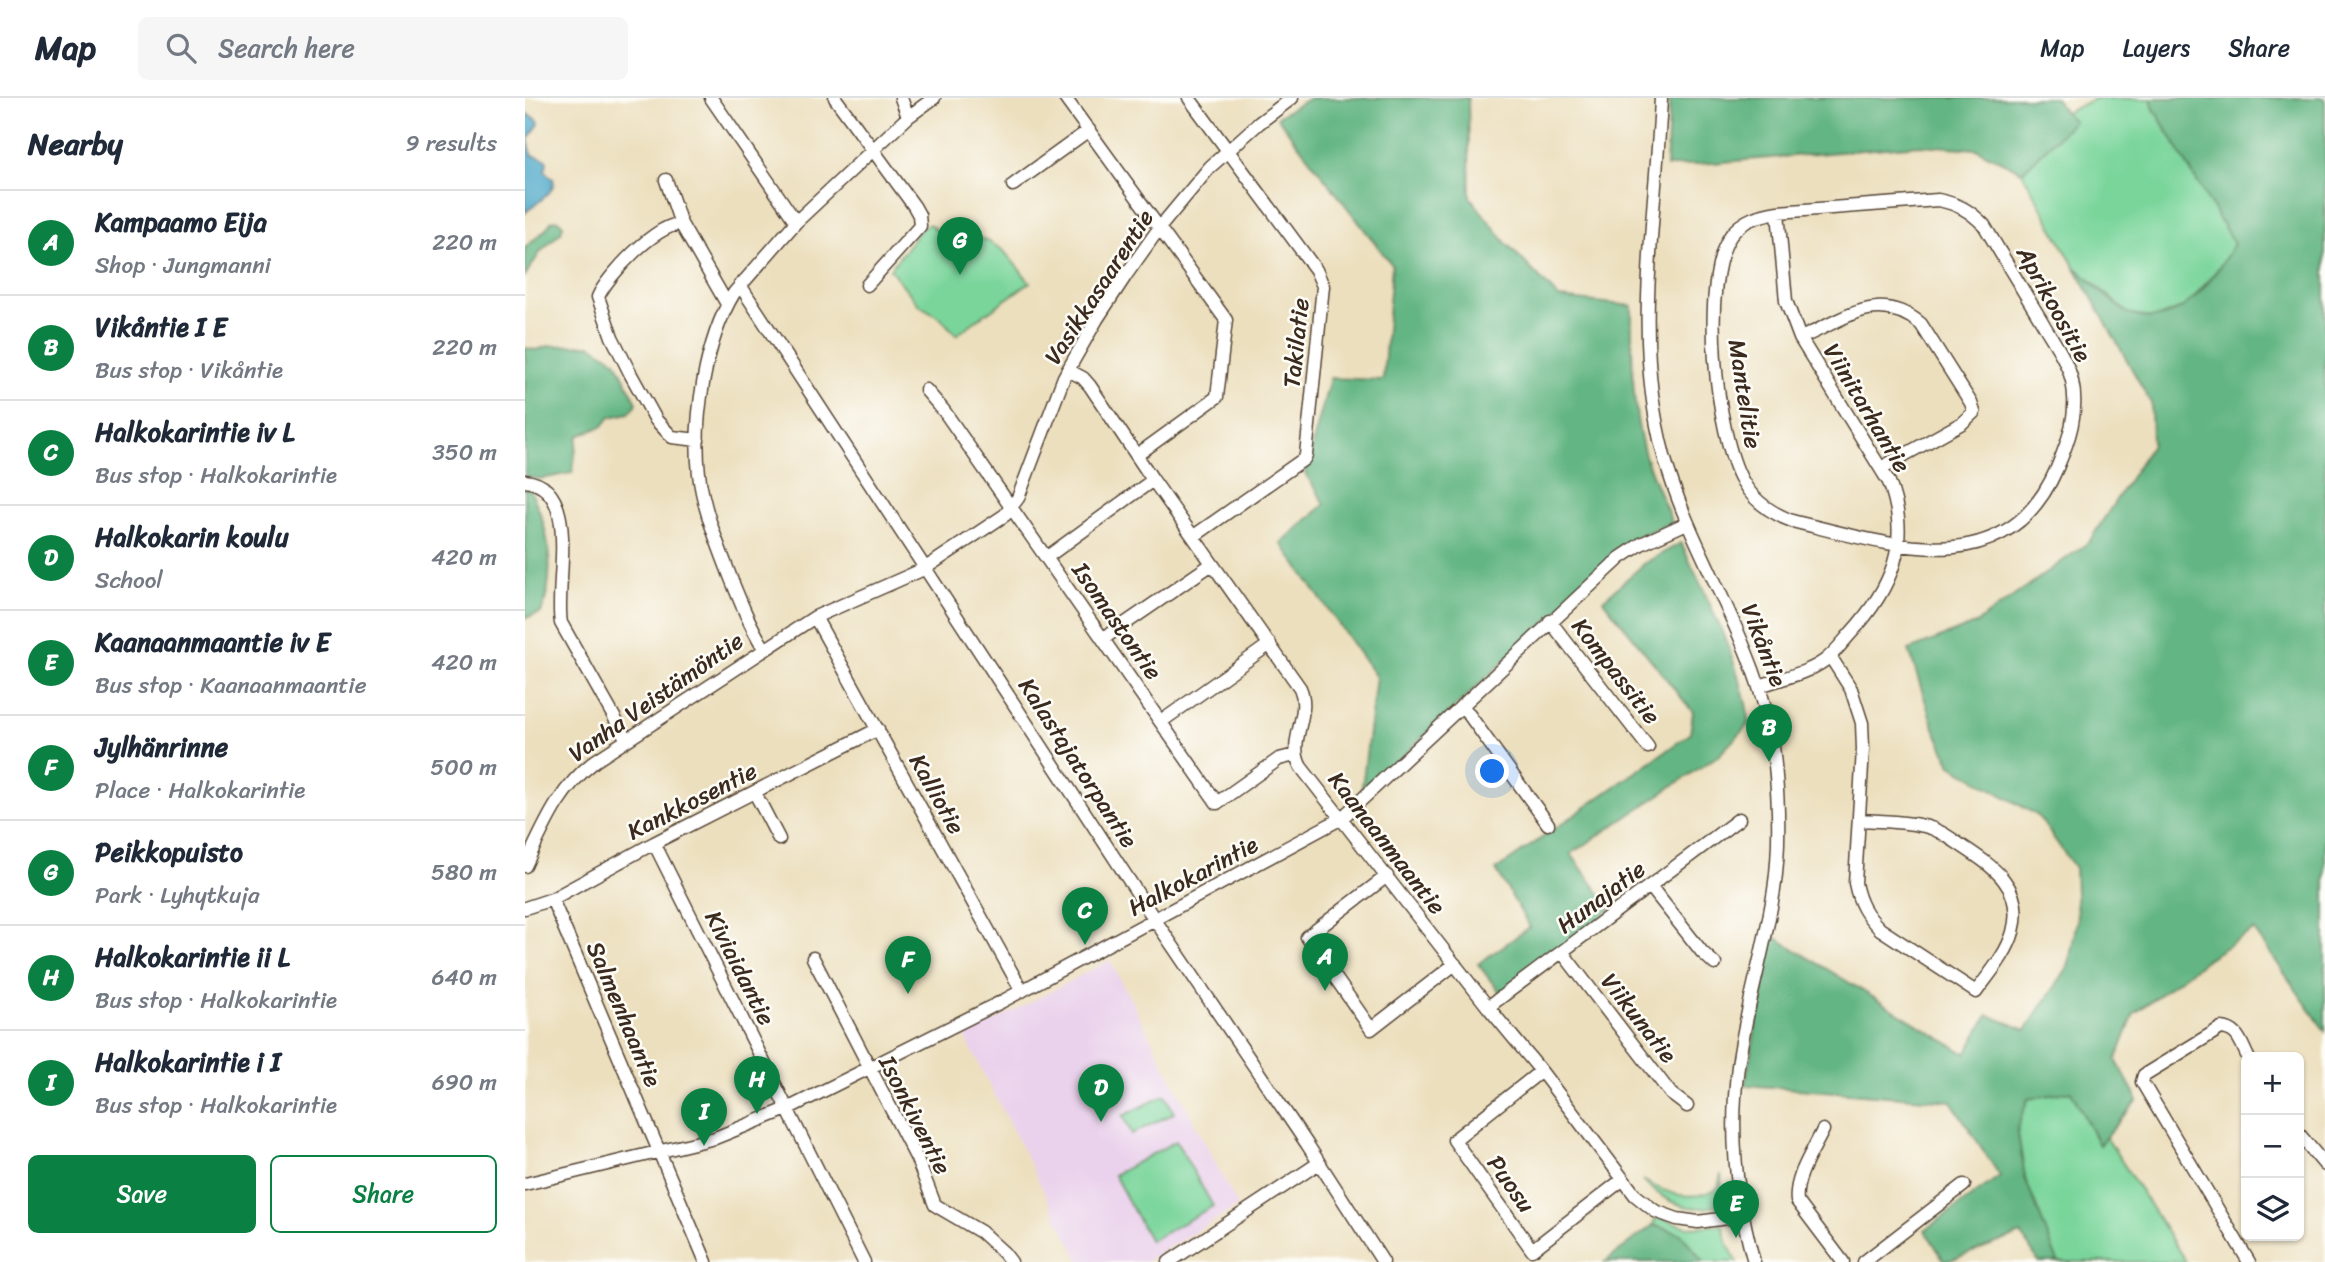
<!DOCTYPE html>
<meta charset="utf-8">
<style>
body{margin:0;font-family:Sriracha,sans-serif;background:#f6f6f7;color:#1f2937}
.controls{position:absolute;right:21px;bottom:21px;display:grid;overflow:hidden;border-radius:10px;box-shadow:0 2px 5px #0004}
.controls button{width:63px;height:63px;display:grid;place-items:center;padding:0;border:0;border-bottom:2px solid #e0e1e3;background:#fff;color:#1f2937;font:35px sans-serif}
.you{position:absolute;left:968px;top:674px;width:24px;height:24px;margin:-18px;border:5px solid #fff;border-radius:50%;background:#1a73e8;box-shadow:0 0 0 10px #1a73e833}
.badge{display:grid;place-items:center;width:46px;height:46px;border-radius:50%;background:#0b8043;color:#fff;font-size:23px;font-weight:700}
.pin{position:absolute;translate:-50% -58px;filter:drop-shadow(0 2px 4px #0008)}
.pin::after{content:'';position:absolute;top:37px;width:24px;height:21px;background:inherit;clip-path:polygon(0 0,100% 0,50% 100%)}
.list{margin:0;padding:0;list-style:none}
h2{display:flex;justify-content:space-between;align-items:center;height:91px;margin:0;padding:0 28px;font-size:30px}
h2 small{font-size:23px;font-weight:400;color:#747a83}
.list li{display:grid;grid-template-columns:46px 1fr auto;gap:21px;align-items:center;box-sizing:border-box;height:105px;padding:0 28px;border-top:2px solid #e0e1e3}
.list b{display:block;font-size:26px;white-space:nowrap}
.list p{margin:0;font-size:23px;white-space:nowrap;color:#747a83}
.list em{font-size:23px;font-style:normal;color:#747a83}
.actions{display:flex;gap:14px;padding:21px 28px}
.actions a{flex:1;padding:16px 0;border:2px solid #0b8043;border-radius:10px;text-align:center;font-size:24px;color:#0b8043}
.actions .main{background:#0b8043;color:#fff}
.icon{flex:none;width:38px;height:38px;fill:none;stroke:currentColor;stroke-width:2;stroke-linecap:round;stroke-linejoin:round}
.map{position:relative;flex:none;width:1800px;height:1164px;overflow:hidden}
header{display:flex;align-items:center;gap:42px;box-sizing:border-box;height:98px;padding:0 35px;background:#fff;border-bottom:2px solid #e0e1e3}
header strong{font-size:33px}
nav{display:flex;gap:38px;margin-inline-start:auto;font-size:24px}
.search{width:490px;height:63px;background:#f6f6f7;display:flex;align-items:center;gap:18px;box-sizing:border-box;padding:0 24px;border-radius:10px;color:#747a83;font-size:26px}
main{display:flex}
aside{flex:1;background:#fff}
.map>svg:first-child{display:block}
</style>
<header>
<strong>Map</strong>
<div class="search"><svg class="icon" aria-label="search" viewBox="0 0 24 24"><circle cx="10" cy="10" r="6"/><path d="M15 15l6 6"/></svg>Search here</div>
<nav><a>Map</a><a>Layers</a><a>Share</a></nav>
</header>
<main>
<aside>
<h2>Nearby<small>9 results</small></h2>
<ul class="list">
<li><span class="badge">A</span><div><b>Kampaamo Eija</b><p>Shop · Jungmanni</p></div><em>220 m</em></li>
<li><span class="badge">B</span><div><b>Vikåntie I E</b><p>Bus stop · Vikåntie</p></div><em>220 m</em></li>
<li><span class="badge">C</span><div><b>Halkokarintie iv L</b><p>Bus stop · Halkokarintie</p></div><em>350 m</em></li>
<li><span class="badge">D</span><div><b>Halkokarin koulu</b><p>School</p></div><em>420 m</em></li>
<li><span class="badge">E</span><div><b>Kaanaanmaantie iv E</b><p>Bus stop · Kaanaanmaantie</p></div><em>420 m</em></li>
<li><span class="badge">F</span><div><b>Jylhänrinne</b><p>Place · Halkokarintie</p></div><em>500 m</em></li>
<li><span class="badge">G</span><div><b>Peikkopuisto</b><p>Park · Lyhytkuja</p></div><em>580 m</em></li>
<li><span class="badge">H</span><div><b>Halkokarintie ii L</b><p>Bus stop · Halkokarintie</p></div><em>640 m</em></li>
<li><span class="badge">I</span><div><b>Halkokarintie i I</b><p>Bus stop · Halkokarintie</p></div><em>690 m</em></li>
</ul>
<div class="actions"><a class="main">Save</a><a>Share</a></div>
</aside>
<div class="map">
<svg width="1800" height="1164" viewBox="0 0 1800 1164">
<rect width="100%" height="100%" fill="#fdfcf7"/>
<filter id="ink" filterUnits="userSpaceOnUse"><feTurbulence type="fractalNoise" baseFrequency=".0143" numOctaves="2"/><feDisplacementMap in="SourceGraphic" scale="14" xChannelSelector="R" yChannelSelector="G"/><feConvolveMatrix kernelMatrix="1 2 1 2 8 2 1 2 1" color-interpolation-filters="sRGB"/></filter>
<filter id="wash" filterUnits="userSpaceOnUse"><feTurbulence type="fractalNoise" baseFrequency=".00686" numOctaves="4" result="noise"/><feDisplacementMap in="SourceGraphic" scale="28" xChannelSelector="R" yChannelSelector="G"/><feGaussianBlur stdDeviation="1.57" result="paint"/><feColorMatrix in="noise" values="0 0 0 0 0 0 0 0 0 0 0 0 0 0 0 0 0 1.4 0 .05"/><feComposite in="paint" operator="in"/></filter>
<g filter="url(#wash)">
<rect width="100%" height="100%" fill="#ecdfbe"/>
<!-- built -->
<path fill="#ead1ec" d="M 585,862 L 713,1108 L 620,1164 L 555,1164 L 440,939 Z"/>
<!-- green -->
<path fill="#7ad59b" stroke="#5a805c" stroke-width="2" d="M 1571,0 L 1627,1 L 1628,9 L 1709,146 L 1696,167 L 1662,208 L 1630,220 L 1605,217 L 1549,168 L 1497,74 L 1548,23 L 1540,15 Z
M 404,126 L 422,141 L 454,140 L 462,143 L 478,152 L 505,184 L 431,237 L 416,220 L 394,207 L 365,171 L 397,130 Z
M 1546,993 L 1574,1047 L 1581,1039 L 1661,1164 L 1533,1164 L 1500,1080 L 1492,1030 L 1503,1001 Z
M 640,997 L 649,1015 L 607,1036 L 598,1018 Z
M 651,1043 L 688,1108 L 625,1143 L 589,1077 Z
M 1196,1076 L 1198,1103 L 1197,1106 C 1165,1117 1139,1104 1118,1082 C 1142,1096 1167,1105 1193,1090 Z
M 1132,1119 L 1162,1129 L 1198,1127 L 1203,1147 L 1212,1164 L 1179,1164 L 1156,1136 L 1128,1127 Z"/>
<!-- forest -->
<path fill="#63b683" stroke="#4f7050" stroke-width="2" d="M 785,0 L 943,0 L 945,99 L 982,146 L 1034,200 L 1107,208 C 1107,257 1106,306 1119,354 C 1126,378 1138,401 1147,425 L 1113,438 L 836,697 L 851,579 L 756,445 L 800,406 L 780,375 L 805,280 L 858,282 L 867,167 L 752,19 Z
M 1145,0 L 1530,0 L 1540,15 L 1549,23 L 1497,74 L 1452,51 L 1395,47 L 1141,69 Z
M 1624,0 L 1800,0 L 1800,933 L 1729,832 L 1683,860 L 1609,916 L 1591,962 L 1613,1002 L 1574,1047 L 1546,993 L 1503,1001 L 1492,1030 L 1500,1080 L 1533,1164 L 1514,1164 L 1496,1136 L 1420,1164 L 1400,1132 L 1475,1078 L 1426,1003 L 1220,987 L 1248,838 L 1441,956 L 1463,917 L 1501,932 L 1543,869 L 1552,823 L 1550,770 L 1513,718 L 1426,667 L 1409,630 L 1384,552 L 1450,526 L 1564,444 L 1627,346 L 1626,305 L 1549,168 C 1560,178 1595,213 1607,217 C 1656,232 1687,182 1709,146 L 1628,9 L 1627,1 Z
M 33,122 L 38,127 L 36,134 L 16,153 L 0,178 L 0,150 L 20,132 L 27,123 Z
M 66,247 L 91,263 L 112,305 L 104,315 L 85,319 L 78,328 L 53,338 L 47,375 L 16,381 L 0,379 L 0,250 L 11,252 L 24,248 Z
M 0,388 L 3,389 C 24,425 32,475 16,515 L 0,520 Z
M 1156,445 C 1183,503 1214,561 1225,625 L 1194,657 L 1046,756 L 1086,811 L 976,896 L 953,866 L 1005,829 L 971,772 L 1165,636 L 1168,614 L 1078,502 L 1120,465 Z
M 1128,1127 L 1156,1136 L 1179,1164 L 1080,1164 Z"/>
<!-- water -->
<path fill="#4ba7c9" stroke="#436874" stroke-width="2" d="M 0,15 L 13,22 L 14,26 L 3,41 L 7,57 L 20,61 L 22,64 L 20,73 C 22,76 26,78 28,81 C 34,93 6,108 0,115 Z"/>
</g>
<g filter="url(#ink)">
<g fill="none" stroke-linecap="round" stroke-linejoin="round">
<defs>
<path id="minor" d="M 186,0 L 271,124
M 310,0 L 389,108 L 394,117 L 395,128 L 342,187
M 540,0 L 701,222 L 692,299 L 612,357
M 664,0 L 791,172 L 798,188 L 781,357 L 779,361 L 669,438
M 1136,0 C 1131,118 1107,241 1139,358 C 1168,464 1241,554 1250,667 C 1254,708 1255,751 1249,792 C 1240,851 1221,909 1213,968 C 1204,1035 1211,1100 1229,1164
M 383,19 L 409,0
M 141,82 L 156,126 L 202,206
M 488,87 L 564,32
M 1413,102 C 1433,106 1444,112 1459,127 C 1478,159 1497,191 1516,222 C 1527,242 1542,261 1547,283 C 1554,314 1544,342 1532,370 C 1481,489 1363,446 1267,423 C 1246,415 1229,404 1218,384 C 1191,338 1174,182 1206,137 C 1218,121 1235,117 1253,114 Z
M 156,126 C 131,126 82,178 73,199 L 87,239 L 105,275 L 131,322 L 147,339 L 173,342
M 215,187 L 630,822 L 782,1046 L 858,1164
M 1275,240 C 1318,223 1352,190 1396,226 L 1446,305 L 1449,314 L 1437,325 L 1356,370
M 543,272 L 558,280 L 565,288 L 628,382 L 775,590 C 787,617 761,643 776,669 L 963,909 L 1016,973 L 1110,1097 L 1130,1113 L 1152,1121 L 1173,1124 L 1217,1118
M 401,292 L 419,313 L 692,705 L 754,661 L 770,657
M 0,383 C 58,389 29,487 36,525 L 102,642
M 522,459 L 628,382
M 290,519 L 497,893
M 1025,523 L 1123,649
M 579,540 L 687,466
M 239,550 C 225,528 215,503 205,478 C 193,446 178,411 174,376 C 168,322 180,243 209,195 L 271,124 L 383,19 L 376,0
M 1305,558 L 1326,591 L 1337,625 L 1338,651 L 1330,785 C 1334,805 1341,817 1355,831 L 1451,894 C 1464,876 1482,856 1488,834 C 1500,790 1469,769 1437,748 C 1425,740 1413,731 1399,728 C 1378,723 1355,723 1334,722
M 1234,588 C 1254,581 1281,576 1299,563 C 1309,556 1317,545 1325,536 C 1367,490 1387,444 1364,384 L 1275,240 L 1261,203 L 1253,114
M 937,607 L 1023,726
M 637,623 L 745,546
M 230,695 L 254,741
M 129,745 L 339,1164
M 0,768 C 20,726 33,692 70,663 L 290,519 L 399,471 L 480,417 L 493,400 L 539,279 L 572,221 L 601,177 L 635,129 L 685,69 L 734,25 L 767,0
M 862,778 L 782,839 L 846,931 L 930,866
M 1125,788 L 1177,854 L 1190,866
M 27,801 L 181,1164
M 0,810 L 27,801 L 129,745 L 353,631
M 1037,854 L 1146,996 L 1162,1008
M 288,860 L 392,1061 L 410,1107 L 456,1134 L 479,1155 L 486,1164
M 963,909 L 1214,721
M 1723,959 C 1716,946 1714,931 1696,930 L 1619,977 L 1617,984 L 1724,1164
M 1016,973 L 929,1042 L 1007,1152 L 1097,1082
M 1298,1032 C 1288,1053 1269,1080 1272,1103 L 1318,1164
M 1774,1036 L 1800,1067
M 0,1086 L 190,1040 L 262,1011 L 476,904 L 817,720 L 1095,460 L 1116,446 L 1162,425
M 644,1164 L 794,1065
M 1339,1164 L 1439,1087"/>
</defs>
<!-- minor casing -->
<use href="#minor" stroke="#564536" stroke-width="15"/>
<!-- minor -->
<use href="#minor" stroke="#fff" stroke-width="12"/>
</g>
</g>
<g text-anchor="middle" dominant-baseline="central" stroke-width="5" stroke-linejoin="round" paint-order="stroke">
<!-- street labels -->
<g font-size="24" fill="#3b2a1e" stroke="#fdfcf7">
<text transform="translate(574 189) rotate(-57)">Vasikkasaarentie</text>
<text transform="translate(1529 206) rotate(61)">Aprikoositie</text>
<text transform="translate(771 245) rotate(-84)">Takilatie</text>
<text transform="translate(1220 296) rotate(81)">Mantelitie</text>
<text transform="translate(1342 310) rotate(59)">Viinitarhantie</text>
<text transform="translate(592 523) rotate(55)">Isomastontie</text>
<text transform="translate(1239 547) rotate(69)">Vikåntie</text>
<text transform="translate(1091 573) rotate(52)">Kompassitie</text>
<text transform="translate(131 599) rotate(-35)">Vanha Veistämöntie</text>
<text transform="translate(553 665) rotate(57)">Kalastajatorpantie</text>
<text transform="translate(412 696) rotate(61)">Kalliotie</text>
<text transform="translate(167 703) rotate(-27)">Kankkosentie</text>
<text transform="translate(862 745) rotate(52)">Kaanaanmaantie</text>
<text transform="translate(668 778) rotate(-28)">Halkokarintie</text>
<text transform="translate(1076 799) rotate(-37)">Hunajatie</text>
<text transform="translate(215 870) rotate(63)">Kiviaidantie</text>
<text transform="translate(99 916) rotate(67)">Salmenhaantie</text>
<text transform="translate(1114 920) rotate(52)">Viikunatie</text>
<text transform="translate(390 1017) rotate(63)">Isonkiventie</text>
<text transform="translate(986 1086) rotate(55)">Puosu</text>
</g>
</g>
</svg>
<div class="controls">
<button>+</button>
<button>−</button>
<button><svg class="icon" aria-label="layers" viewBox="0 0 24 24"><path d="M12 4l9 5-9 5-9-5zM3 14l9 5 9-5"/></svg></button>
</div>
<div class="you"></div>
<div class="pin badge" style="left:800px;top:893px">A</div>
<div class="pin badge" style="left:1244px;top:664px">B</div>
<div class="pin badge" style="left:560px;top:847px">C</div>
<div class="pin badge" style="left:576px;top:1024px">D</div>
<div class="pin badge" style="left:1211px;top:1140px">E</div>
<div class="pin badge" style="left:383px;top:896px">F</div>
<div class="pin badge" style="left:435px;top:177px">G</div>
<div class="pin badge" style="left:232px;top:1016px">H</div>
<div class="pin badge" style="left:179px;top:1048px">I</div>
</div>
</main>
